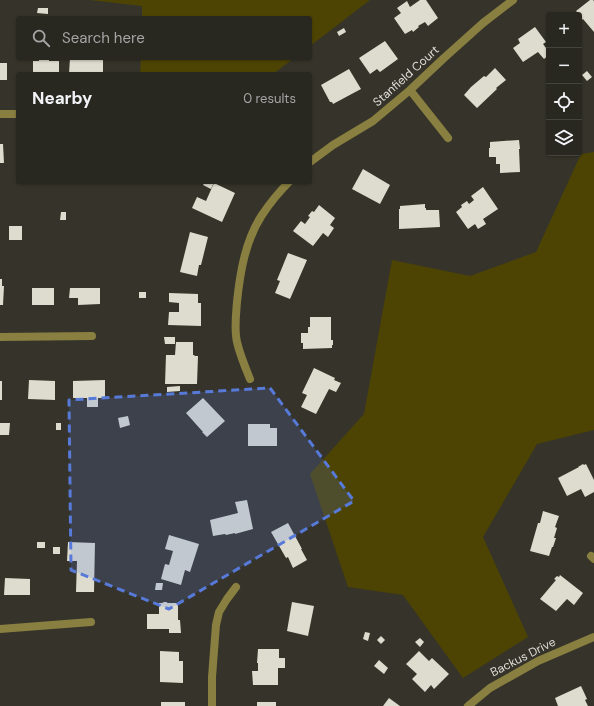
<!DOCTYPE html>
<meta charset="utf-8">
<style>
body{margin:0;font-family:"DM Sans",sans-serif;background:#34332d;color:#f1f3f6}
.controls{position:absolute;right:12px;top:12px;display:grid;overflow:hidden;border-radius:4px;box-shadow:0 1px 3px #0004}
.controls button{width:36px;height:36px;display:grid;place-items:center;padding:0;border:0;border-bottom:1px solid #44443e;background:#282720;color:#f1f3f6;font:20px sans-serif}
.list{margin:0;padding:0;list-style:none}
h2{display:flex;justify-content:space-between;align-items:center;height:52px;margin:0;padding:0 16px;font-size:17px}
h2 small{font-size:13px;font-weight:400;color:#a5a5a5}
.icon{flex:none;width:22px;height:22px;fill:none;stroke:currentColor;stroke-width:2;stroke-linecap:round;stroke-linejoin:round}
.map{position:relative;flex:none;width:594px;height:706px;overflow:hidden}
.search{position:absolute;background:#282720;box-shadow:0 1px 3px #0004;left:16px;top:16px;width:296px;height:44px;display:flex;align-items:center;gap:10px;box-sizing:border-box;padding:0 14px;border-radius:4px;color:#a5a5a5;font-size:15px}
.panel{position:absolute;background:#282720;box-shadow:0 1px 3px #0004;left:16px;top:72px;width:296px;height:112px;border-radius:4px}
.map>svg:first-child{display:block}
</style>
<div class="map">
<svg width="594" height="706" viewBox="0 0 594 706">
<rect width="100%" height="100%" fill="#36342a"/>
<!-- green -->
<path fill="#4d4403" d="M 90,0 L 370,0 L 310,46 L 310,18 L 142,18 L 142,6 Z
M 141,58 L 294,58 L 273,74 L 140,74 Z
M 594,152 L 594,430 L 537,444 L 483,537 L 528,637 L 463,678 L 403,595 L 348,587 L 310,474 L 364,414 L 392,260 L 470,276 L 536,252 L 581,154 Z"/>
<!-- building -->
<path fill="#dedccf" d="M 420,0 L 426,0 L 438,18 L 428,26 L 425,22 L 418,26 L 419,27 L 413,32 L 412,30 L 405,34 L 394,18 L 401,13 L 397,8 L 407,1 L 410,7 Z
M 590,0 L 593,0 L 594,1 L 594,32 L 583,19 L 579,22 L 579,15 L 573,15 L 577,11 L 576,11 Z
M 38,8 L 48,8 L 48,14 L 37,13 Z
M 535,27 L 546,42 L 543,44 L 549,52 L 549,55 L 544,59 L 538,52 L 523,62 L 513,48 L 520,43 L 518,39 Z
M 344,28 L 346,32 L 339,36 L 337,32 Z
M 385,41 L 398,59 L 380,72 L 377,69 L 370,74 L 359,58 Z
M 39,58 L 49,58 L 49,61 L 59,61 L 59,74 L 33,74 L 33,61 L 39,61 Z
M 70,58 L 103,58 L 103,74 L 69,74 Z
M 0,63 L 7,63 L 7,80 L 0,80 Z
M 495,68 L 506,80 L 496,88 L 497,89 L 477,108 L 464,95 L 471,87 L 484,76 L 486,77 Z
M 349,69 L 361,89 L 333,104 L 332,102 L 330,102 L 321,85 Z
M 587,71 L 592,77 L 587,81 L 582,75 Z
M 519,140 L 520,149 L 519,149 L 520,172 L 500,173 L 500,164 L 496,164 L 496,157 L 489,157 L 489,148 L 490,148 L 490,142 Z
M 0,144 L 3,144 L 4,163 L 0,163 Z
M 363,169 L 390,185 L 380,204 L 352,189 Z
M 205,182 L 214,182 L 211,189 L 203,185 Z
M 214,183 L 235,193 L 222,222 L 192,208 L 197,197 L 206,201 Z
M 483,187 L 498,209 L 483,219 L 486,224 L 478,229 L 475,224 L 468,229 L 456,212 L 462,207 L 461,205 L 467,201 L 469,204 L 474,200 L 471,196 Z
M 425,204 L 425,208 L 426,208 L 426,210 L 439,210 L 440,227 L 399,229 L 399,209 L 400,209 L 400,206 Z
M 319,205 L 335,218 L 330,225 L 334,228 L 328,237 L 323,233 L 313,246 L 293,231 L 301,221 L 305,224 L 310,217 L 308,216 L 312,211 L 314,212 Z
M 61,212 L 66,212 L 66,220 L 60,220 Z
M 9,226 L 22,226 L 22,240 L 9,240 Z
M 190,232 L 208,237 L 201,265 L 199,265 L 197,276 L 180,272 Z
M 288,253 L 307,260 L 290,299 L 275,293 L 280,281 L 277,280 Z
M 0,279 L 2,279 L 2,286 L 4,286 L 3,305 L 0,305 Z
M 32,288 L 54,288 L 54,305 L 32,305 Z
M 70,288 L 100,288 L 100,304 L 78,305 L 78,298 L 69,298 Z
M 139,292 L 146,292 L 146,298 L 139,298 Z
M 169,293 L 198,294 L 198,303 L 201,303 L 201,326 L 168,325 L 169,312 L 179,312 L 179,303 L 169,302 Z
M 310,317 L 331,317 L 331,340 L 333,340 L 333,345 L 332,345 L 332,348 L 303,349 L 303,343 L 301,343 L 301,333 L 308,333 L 308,327 L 310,327 Z
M 164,337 L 175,337 L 175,344 L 165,344 Z
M 176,342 L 193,342 L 193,355 L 195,355 L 194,356 L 198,356 L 197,384 L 165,384 L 166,355 L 175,355 Z
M 314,368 L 335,378 L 334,380 L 341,383 L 336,392 L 329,389 L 316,414 L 301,407 L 307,395 L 302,393 Z
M 29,380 L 55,381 L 55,400 L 28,399 Z
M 105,380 L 105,398 L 98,398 L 98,407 L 87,407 L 87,398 L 73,398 L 73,381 Z
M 0,381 L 2,381 L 2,400 L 0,400 Z
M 180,386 L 180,391 L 167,392 L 167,387 Z
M 203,398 L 225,421 L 207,437 L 202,432 L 203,432 L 186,413 Z
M 128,416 L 130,425 L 120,428 L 118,418 Z
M 0,423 L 10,423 L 9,435 L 0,435 Z
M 56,423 L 61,423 L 61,430 L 56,430 Z
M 248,424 L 270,424 L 270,428 L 277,428 L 277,446 L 248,446 Z
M 583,464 L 584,465 L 586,464 L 594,480 L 594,492 L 585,497 L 581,489 L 567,496 L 558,478 L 579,467 L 578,467 Z
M 247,500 L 253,529 L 235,534 L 235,533 L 226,535 L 225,534 L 213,536 L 210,520 L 238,513 L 235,502 Z
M 543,511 L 559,516 L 555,527 L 557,528 L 554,538 L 556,538 L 553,547 L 552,547 L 549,556 L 530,551 L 538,523 L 540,523 Z
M 288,523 L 302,549 L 301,549 L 307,560 L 293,568 L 288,557 L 286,558 L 271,532 Z
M 169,535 L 199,544 L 190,572 L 185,570 L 181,585 L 161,579 L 165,564 L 169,565 L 173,551 L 165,549 Z
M 37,542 L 45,542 L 45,548 L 37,548 Z
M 68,542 L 95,543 L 94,592 L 76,592 L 77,561 L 67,561 Z
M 53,547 L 60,547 L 60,554 L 53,554 Z
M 560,575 L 583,593 L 574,605 L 567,599 L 556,611 L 540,599 L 556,580 L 554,579 L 557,576 L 559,577 Z
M 5,578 L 30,579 L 30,595 L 4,595 Z
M 156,583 L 163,583 L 162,590 L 155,590 Z
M 164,602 L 166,602 L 168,603 L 178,603 L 178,620 L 180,620 L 181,633 L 169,633 L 169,629 L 147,629 L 147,614 L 159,614 L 159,603 L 162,603 Z
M 292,602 L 314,606 L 308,636 L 287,631 Z
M 365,632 L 370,633 L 368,641 L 363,639 Z
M 381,636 L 385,640 L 381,644 L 377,640 Z
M 420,638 L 424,642 L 420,647 L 415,642 Z
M 258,649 L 279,649 L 279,658 L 285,658 L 285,668 L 278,668 L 278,685 L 253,685 L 252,671 L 258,671 L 258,663 L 257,663 Z
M 160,651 L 179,652 L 179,661 L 183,661 L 183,683 L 160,682 Z
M 419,651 L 429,661 L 432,658 L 449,674 L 434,689 L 431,685 L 425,692 L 412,679 L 417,674 L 406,664 Z
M 379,660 L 388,668 L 384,674 L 374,666 Z
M 581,686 L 587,699 L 585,700 L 588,706 L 558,706 L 555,698 Z
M 389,698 L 400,706 L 383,706 Z
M 161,702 L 185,702 L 185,706 L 161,706 Z
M 257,702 L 276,702 L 276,706 L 257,706 Z"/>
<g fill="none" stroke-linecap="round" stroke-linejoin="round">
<!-- minor -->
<path stroke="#897f41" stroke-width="8" d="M 410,90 L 448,138
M 0,114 L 18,114
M 310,162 L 333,145 L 373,121 L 410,90 L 444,58 L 483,23 L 513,0
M 0,337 L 92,336
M 250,379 C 245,367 240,355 237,342 C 234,329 236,315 237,302 C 240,273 245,241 262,215 C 270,203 279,192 289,182
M 591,556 L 594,559
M 0,629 L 91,622
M 212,706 L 212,677 L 216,625 L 219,612 L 227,599 L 236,587
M 468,706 L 490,688 L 538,661 L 594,637"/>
</g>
<!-- marked area -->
<path fill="#5779d8" fill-opacity="0.2" stroke="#5779d8" stroke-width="3" stroke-dasharray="8 5" stroke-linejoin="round" d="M 270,388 L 354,501 L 169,609 L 71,570 L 69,400 Z"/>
<g text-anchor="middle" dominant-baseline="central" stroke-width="4" stroke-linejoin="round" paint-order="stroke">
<!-- street labels -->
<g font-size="12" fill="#dfded8" stroke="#36342a">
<text transform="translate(406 76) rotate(-42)">Stanfield Court</text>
<text transform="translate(523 657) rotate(-27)">Backus Drive</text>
</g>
</g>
</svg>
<div class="controls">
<button>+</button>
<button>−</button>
<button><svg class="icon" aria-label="locate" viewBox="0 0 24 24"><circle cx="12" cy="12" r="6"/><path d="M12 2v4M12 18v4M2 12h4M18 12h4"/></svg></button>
<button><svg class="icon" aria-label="layers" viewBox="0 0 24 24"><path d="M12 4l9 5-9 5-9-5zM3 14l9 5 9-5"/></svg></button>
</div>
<div class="search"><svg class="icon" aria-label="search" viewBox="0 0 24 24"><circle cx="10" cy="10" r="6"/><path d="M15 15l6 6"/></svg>Search here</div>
<section class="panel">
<h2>Nearby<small>0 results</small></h2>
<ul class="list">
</ul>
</section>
</div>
